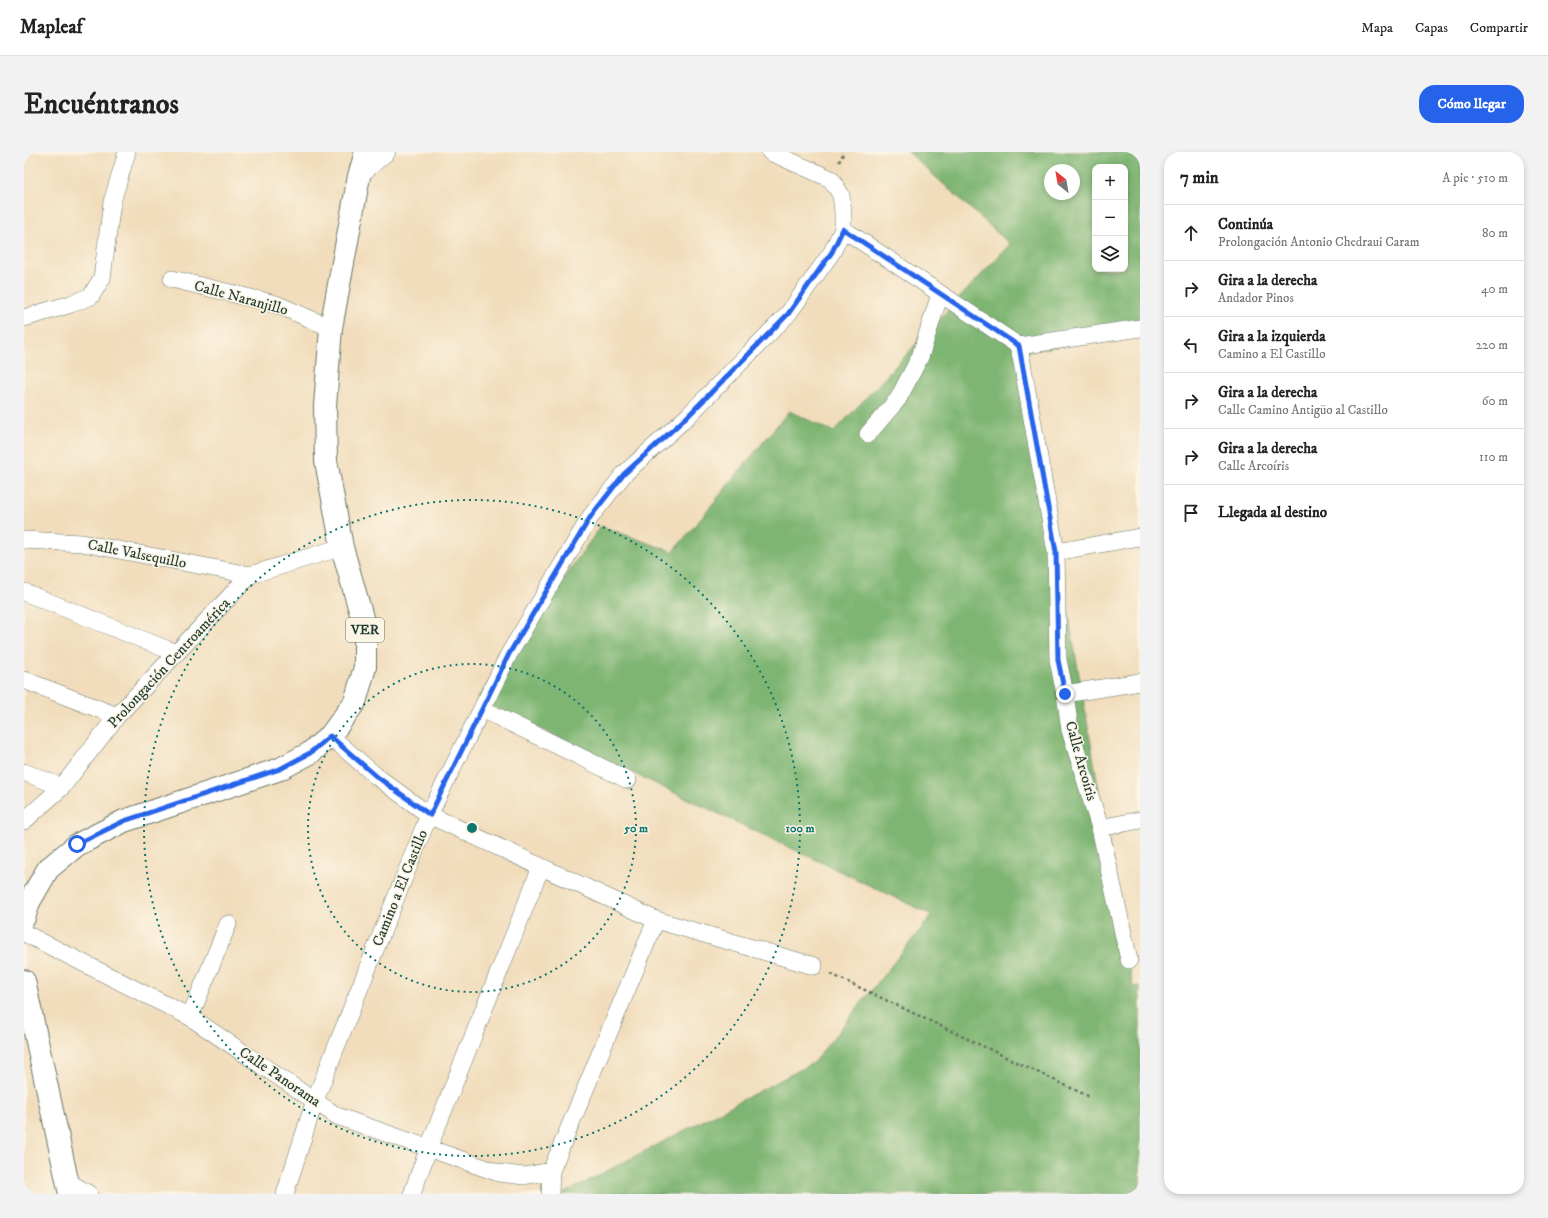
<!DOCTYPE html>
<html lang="es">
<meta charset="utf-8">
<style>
body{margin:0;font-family:"IM FELL DW Pica",serif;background:#f2f2f2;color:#222}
.controls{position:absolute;right:12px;top:12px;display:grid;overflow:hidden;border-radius:8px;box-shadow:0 2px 6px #0003}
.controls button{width:36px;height:36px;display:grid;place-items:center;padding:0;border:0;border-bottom:1px solid #e0e0e0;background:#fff;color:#222;font:20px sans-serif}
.compass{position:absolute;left:1020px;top:12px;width:36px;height:36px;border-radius:50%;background:#fff;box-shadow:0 2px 6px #0003;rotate:329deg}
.stop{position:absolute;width:12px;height:12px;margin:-9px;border:3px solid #2563eb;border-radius:50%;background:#fff}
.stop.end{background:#2563eb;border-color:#fff;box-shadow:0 1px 4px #0008}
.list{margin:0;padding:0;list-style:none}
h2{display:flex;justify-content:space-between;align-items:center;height:52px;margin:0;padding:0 16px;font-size:17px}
h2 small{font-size:13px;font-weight:400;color:#767676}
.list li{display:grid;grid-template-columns:26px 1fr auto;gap:12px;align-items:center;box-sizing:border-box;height:56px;padding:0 16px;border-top:1px solid #e0e0e0}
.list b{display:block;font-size:15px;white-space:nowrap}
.list p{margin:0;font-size:13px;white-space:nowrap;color:#767676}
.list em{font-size:13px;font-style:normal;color:#767676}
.icon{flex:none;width:22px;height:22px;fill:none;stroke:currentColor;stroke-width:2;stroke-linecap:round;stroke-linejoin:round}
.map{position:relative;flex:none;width:1116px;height:1042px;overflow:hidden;border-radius:16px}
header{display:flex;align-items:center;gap:24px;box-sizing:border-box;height:56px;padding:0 20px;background:#fff;border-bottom:1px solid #e0e0e0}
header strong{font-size:19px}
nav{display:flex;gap:22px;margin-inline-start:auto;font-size:14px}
.intro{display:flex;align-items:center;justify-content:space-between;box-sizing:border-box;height:96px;padding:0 24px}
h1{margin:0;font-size:28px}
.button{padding:10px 18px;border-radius:16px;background:#2563eb;color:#fff;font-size:14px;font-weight:700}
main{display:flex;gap:24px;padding:0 24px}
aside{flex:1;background:#fff;border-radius:16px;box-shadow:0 2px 6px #0003}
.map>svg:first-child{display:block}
</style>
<header>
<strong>Mapleaf</strong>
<nav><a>Mapa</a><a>Capas</a><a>Compartir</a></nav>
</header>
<div class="intro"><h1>Encuéntranos</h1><a class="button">Cómo llegar</a></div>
<main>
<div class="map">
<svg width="1116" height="1042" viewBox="0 0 1116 1042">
<rect width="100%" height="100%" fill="#fcf5e5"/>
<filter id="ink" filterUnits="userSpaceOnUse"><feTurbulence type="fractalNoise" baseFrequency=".025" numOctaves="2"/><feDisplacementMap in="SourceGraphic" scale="8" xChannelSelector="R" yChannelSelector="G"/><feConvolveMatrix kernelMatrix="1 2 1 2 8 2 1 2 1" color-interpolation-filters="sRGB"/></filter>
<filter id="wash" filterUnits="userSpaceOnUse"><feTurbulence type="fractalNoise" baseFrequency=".012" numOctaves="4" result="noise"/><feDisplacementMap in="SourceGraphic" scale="16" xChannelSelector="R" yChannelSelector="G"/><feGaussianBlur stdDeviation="0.9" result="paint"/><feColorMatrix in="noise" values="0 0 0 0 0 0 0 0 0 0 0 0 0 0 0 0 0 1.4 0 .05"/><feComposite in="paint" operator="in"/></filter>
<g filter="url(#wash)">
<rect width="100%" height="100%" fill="#f1ddbc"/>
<!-- forest -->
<path fill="#7eb572" stroke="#4e7953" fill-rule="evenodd" d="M 884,0 L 1116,0 L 1116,181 L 999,200 L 1109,835 L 1116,834 L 1116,1042 L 539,1042 L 789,911 L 908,763 L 453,547 L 577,374 L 649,400 L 765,259 L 810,280 L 986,92 ZM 1071,15 L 1101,15 L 1101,117 L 1071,117 ZM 1026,18 L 1050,18 L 1050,42 L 1026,42 Z"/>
</g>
<g filter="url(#ink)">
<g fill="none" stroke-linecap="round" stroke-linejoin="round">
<defs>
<path id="minor" d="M 335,24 L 363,0
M 819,77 L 995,194 L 1116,176
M 148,127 L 252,152 L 307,176
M 0,166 L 47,152 L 67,144 L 78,126 L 88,50 L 103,0
M 995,194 L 1032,400 L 1034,508 L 1041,542 L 1046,578 L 1076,676 L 1105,808
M 844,282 L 874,247 L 896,205 L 916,142
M 0,388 L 58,391 L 226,423
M 1032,400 L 1116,385
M 0,440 L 152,501
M 0,528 L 93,564
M 1041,542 L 1116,530
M 458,557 L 604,628
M 306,584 L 352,624 L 405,663 L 632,768 L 790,814
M 0,620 L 38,635
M 0,669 L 38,635 L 93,564 L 226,423 L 318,395
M 1076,676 L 1116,668
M 0,781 L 166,865 L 313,964 L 475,1021 L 500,1024 L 527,1019
M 166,865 L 204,772
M 43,1029 L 65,1042
M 261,1042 L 291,948 L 405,663 L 485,502 L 567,364 L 600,322 L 664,264 L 764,162 L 808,100 L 819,77 L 819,60 L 817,43 L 807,27 L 746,0
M 388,1042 L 404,997 L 517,715
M 526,1042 L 527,1019 L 632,768"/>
<path id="primary" d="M 0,766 L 5,750 L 24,717 L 53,693 L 100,669 L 256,617 L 286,601 L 306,584 L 331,550 L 341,515 L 341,476 L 318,395 L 302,309 L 301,254 L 307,176 L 335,24 L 342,0
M 0,829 L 46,1042"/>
</defs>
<!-- minor casing -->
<use href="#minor" stroke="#687564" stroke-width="18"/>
<!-- primary casing -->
<use href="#primary" stroke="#687564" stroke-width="24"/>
<!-- path -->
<path stroke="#687564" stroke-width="2.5" stroke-dasharray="3 3" stroke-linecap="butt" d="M 815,10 L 820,0
M 807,822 L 1066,945"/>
<!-- minor -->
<use href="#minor" stroke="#fff" stroke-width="17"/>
<!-- primary -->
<use href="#primary" stroke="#fff" stroke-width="22"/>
</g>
</g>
<g fill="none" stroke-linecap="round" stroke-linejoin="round" filter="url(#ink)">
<!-- route -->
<path stroke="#2563eb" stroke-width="5" d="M 53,692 L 100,669 L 256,617 L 286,601 L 306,584 L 352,624 L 406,663 L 485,502 L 567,364 L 600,322 L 664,264 L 764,162 L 808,100 L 819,77 L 995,194 L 1032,400 L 1034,508 L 1041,542"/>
</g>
<!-- distance rings -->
<g fill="none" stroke="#0f766e" stroke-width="2" stroke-dasharray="2 4">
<circle cx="448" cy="676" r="164"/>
<circle cx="448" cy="676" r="328"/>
</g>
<g text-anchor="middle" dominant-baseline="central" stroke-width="3" stroke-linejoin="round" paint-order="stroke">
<!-- shield labels -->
<rect fill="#fcf5e5" stroke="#617469" stroke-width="1" x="322" y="466" width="38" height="24" rx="3"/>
<g font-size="14" font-weight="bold" fill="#1f3d34">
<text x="341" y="478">VER</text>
</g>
<!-- street labels -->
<g font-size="15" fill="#1f3d34" stroke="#fcf5e5">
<text transform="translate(217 146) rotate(15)">Calle Naranjillo</text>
<text transform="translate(113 402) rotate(11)">Calle Valsequillo</text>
<text transform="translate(145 511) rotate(-47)">Prolongación Centroamérica</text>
<text transform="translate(1057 609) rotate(74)">Calle Arcoíris</text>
<text transform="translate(376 736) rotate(-68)">Camino a El Castillo</text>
<text transform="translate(256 925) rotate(34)">Calle Panorama</text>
</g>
</g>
<circle cx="448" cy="676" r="6" fill="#0f766e" stroke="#fcf5e5" stroke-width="2"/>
<g font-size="12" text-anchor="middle" font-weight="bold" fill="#0f766e" stroke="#fcf5e5" stroke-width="3" stroke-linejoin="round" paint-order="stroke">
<text x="612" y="680">50 m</text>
<text x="776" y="680">100 m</text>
</g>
</svg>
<div class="controls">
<button>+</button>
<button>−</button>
<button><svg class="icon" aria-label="layers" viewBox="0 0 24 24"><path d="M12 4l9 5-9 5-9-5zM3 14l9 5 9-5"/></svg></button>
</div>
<svg class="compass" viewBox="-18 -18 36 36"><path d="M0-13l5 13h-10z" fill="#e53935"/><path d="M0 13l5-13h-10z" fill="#767676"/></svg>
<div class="stop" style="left:53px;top:692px"></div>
<div class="stop end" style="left:1041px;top:542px"></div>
</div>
<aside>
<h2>7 min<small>A pie · 510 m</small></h2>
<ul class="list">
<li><svg class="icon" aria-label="ahead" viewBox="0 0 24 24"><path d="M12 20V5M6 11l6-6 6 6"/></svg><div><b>Continúa</b><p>Prolongación Antonio Chedraui Caram</p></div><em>80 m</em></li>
<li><svg class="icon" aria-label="right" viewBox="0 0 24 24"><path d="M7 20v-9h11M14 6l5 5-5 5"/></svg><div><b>Gira a la derecha</b><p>Andador Pinos</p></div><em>40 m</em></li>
<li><svg class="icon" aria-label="left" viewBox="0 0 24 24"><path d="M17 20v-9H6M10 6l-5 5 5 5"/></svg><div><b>Gira a la izquierda</b><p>Camino a El Castillo</p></div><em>220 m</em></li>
<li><svg class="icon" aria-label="right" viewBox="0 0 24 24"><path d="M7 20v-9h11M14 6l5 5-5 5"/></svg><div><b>Gira a la derecha</b><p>Calle Camino Antigüo al Castillo</p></div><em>60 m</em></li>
<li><svg class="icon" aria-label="right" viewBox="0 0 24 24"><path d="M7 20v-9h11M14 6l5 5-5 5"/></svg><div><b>Gira a la derecha</b><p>Calle Arcoíris</p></div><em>110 m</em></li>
<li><svg class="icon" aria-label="arrive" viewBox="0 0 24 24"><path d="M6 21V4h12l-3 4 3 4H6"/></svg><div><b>Llegada al destino</b></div></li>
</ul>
</aside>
</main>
